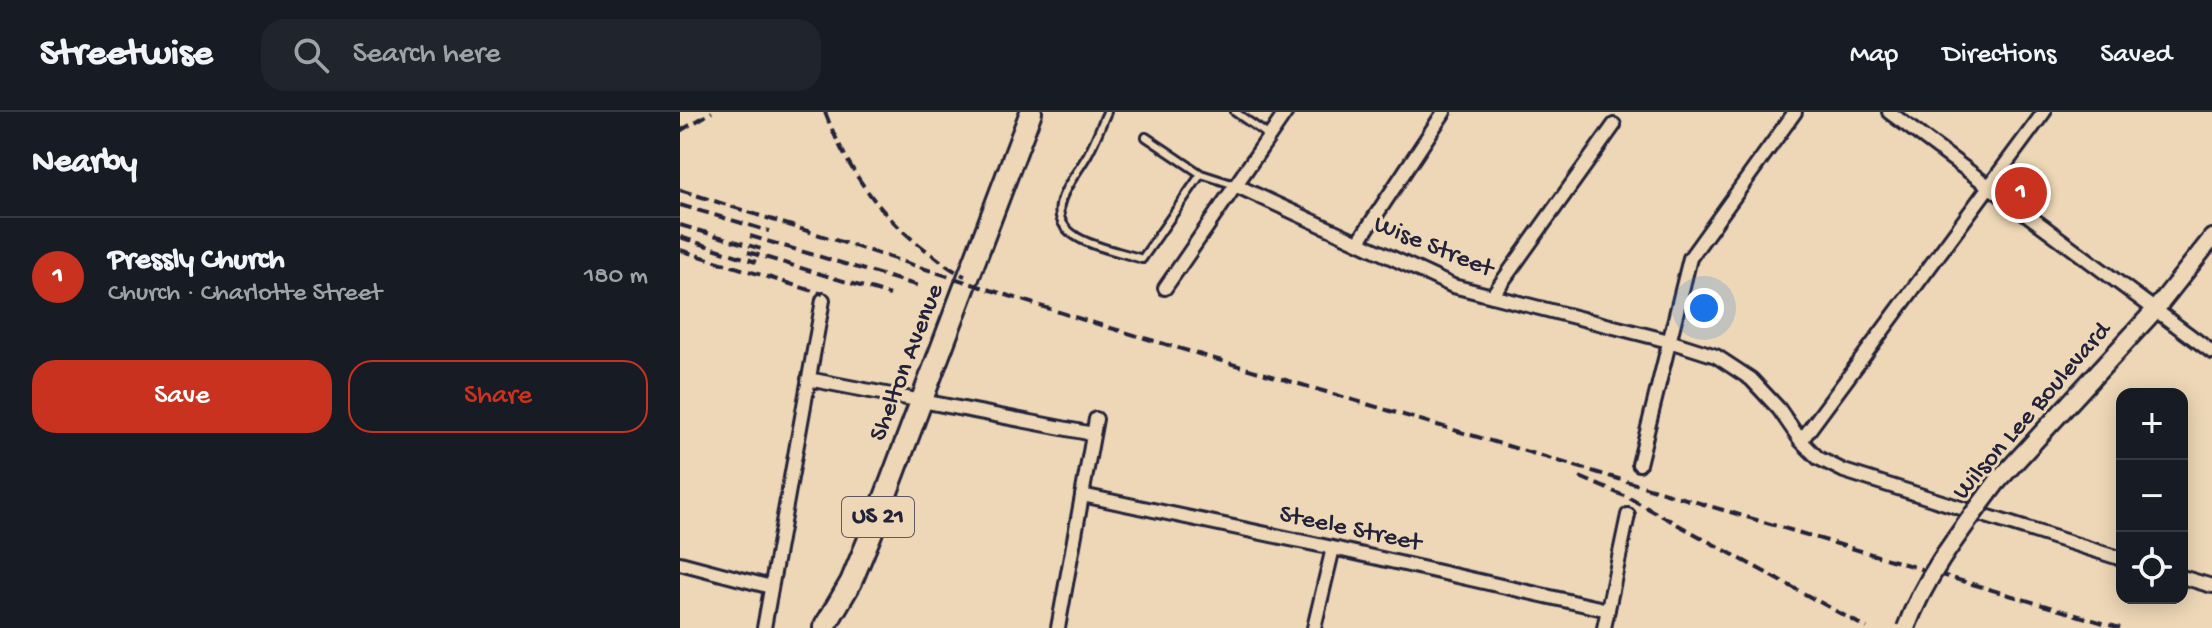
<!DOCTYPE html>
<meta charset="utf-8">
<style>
body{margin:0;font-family:"Gochi Hand",sans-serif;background:#20242c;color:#f1f3f6}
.controls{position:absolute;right:24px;bottom:24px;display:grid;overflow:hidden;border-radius:16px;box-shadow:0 4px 20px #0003}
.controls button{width:72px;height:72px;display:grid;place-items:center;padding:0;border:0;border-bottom:2px solid #363941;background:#171b24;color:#f1f3f6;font:40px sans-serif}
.you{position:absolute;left:1024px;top:196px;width:28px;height:28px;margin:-20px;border:6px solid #fff;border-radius:50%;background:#1a73e8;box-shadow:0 0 0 12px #1a73e833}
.badge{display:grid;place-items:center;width:52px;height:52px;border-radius:50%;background:#c8321e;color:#fff;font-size:26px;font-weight:700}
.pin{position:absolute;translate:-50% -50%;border:4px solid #fff;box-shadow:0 2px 8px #0006}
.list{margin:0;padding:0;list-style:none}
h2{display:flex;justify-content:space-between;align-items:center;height:104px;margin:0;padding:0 32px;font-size:34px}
h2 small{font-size:26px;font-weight:400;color:#9ea1a6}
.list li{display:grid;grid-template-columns:52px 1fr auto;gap:24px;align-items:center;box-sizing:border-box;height:120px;padding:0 32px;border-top:2px solid #363941}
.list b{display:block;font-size:30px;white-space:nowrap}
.list p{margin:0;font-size:26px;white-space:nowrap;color:#9ea1a6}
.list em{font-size:26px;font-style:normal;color:#9ea1a6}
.actions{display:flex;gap:16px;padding:24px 32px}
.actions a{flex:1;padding:18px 0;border:2px solid #c8321e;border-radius:24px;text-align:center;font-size:28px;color:#c8321e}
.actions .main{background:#c8321e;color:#fff}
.icon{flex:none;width:44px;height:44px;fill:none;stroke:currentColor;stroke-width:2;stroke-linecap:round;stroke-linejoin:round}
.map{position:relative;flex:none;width:1532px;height:516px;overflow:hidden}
header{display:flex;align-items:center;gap:48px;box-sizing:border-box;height:112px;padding:0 40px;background:#171b24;border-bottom:2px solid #363941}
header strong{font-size:38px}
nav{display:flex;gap:44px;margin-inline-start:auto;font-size:28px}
.search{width:560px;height:72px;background:#20242c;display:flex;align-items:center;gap:20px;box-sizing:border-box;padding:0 28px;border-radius:24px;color:#9ea1a6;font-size:30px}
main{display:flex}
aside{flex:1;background:#171b24}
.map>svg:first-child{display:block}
</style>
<header>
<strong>Streetwise</strong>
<div class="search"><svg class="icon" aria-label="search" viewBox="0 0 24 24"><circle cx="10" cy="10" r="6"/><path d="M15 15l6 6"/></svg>Search here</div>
<nav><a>Map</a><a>Directions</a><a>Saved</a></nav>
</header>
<main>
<aside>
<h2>Nearby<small></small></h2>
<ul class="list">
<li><span class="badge">1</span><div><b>Pressly Church</b><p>Church · Charlotte Street</p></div><em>180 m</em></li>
</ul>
<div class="actions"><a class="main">Save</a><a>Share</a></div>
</aside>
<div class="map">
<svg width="1532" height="516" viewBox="0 0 1532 516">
<rect width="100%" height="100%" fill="#edd7b6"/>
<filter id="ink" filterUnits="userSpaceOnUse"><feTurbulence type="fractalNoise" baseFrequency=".0125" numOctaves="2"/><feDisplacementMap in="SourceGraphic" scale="16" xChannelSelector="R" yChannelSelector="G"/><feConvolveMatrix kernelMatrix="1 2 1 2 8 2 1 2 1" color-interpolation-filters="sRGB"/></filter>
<g filter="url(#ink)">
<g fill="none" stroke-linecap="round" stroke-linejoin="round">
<defs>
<path id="service" d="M 427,0 C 421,13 416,27 409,40 C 396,66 357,101 397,125 C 415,136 442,140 462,147 L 521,62 L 555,73
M 555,0 L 588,23
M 466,25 L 521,62"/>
<path id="minor" d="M 1209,0 L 1532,240
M 555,73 L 773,174 L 989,229 L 1036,244 L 1071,267 L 1099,297 L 1121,329 L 1138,346 L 1164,359 L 1442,447
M 679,129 L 764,0
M 485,176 L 606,0
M 812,184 L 934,13
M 128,267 L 413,322
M 1121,329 L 1364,0
M 959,352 L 1010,146 L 1115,0
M 402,383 L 653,436 L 928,498
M 0,451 L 91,475
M 1502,465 L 1532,474
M 84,516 L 143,188
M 378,516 L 416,307
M 634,516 L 653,436
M 924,516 L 948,403"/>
<path id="tertiary" d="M 1317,370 L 1475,198 L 1532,126"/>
<path id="primary" d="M 144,516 L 171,470 L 191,422 L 351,0"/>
</defs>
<!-- service casing -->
<use href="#service" stroke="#22223b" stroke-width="12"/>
<!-- minor casing -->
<use href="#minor" stroke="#22223b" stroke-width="18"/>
<!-- tertiary casing -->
<use href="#tertiary" stroke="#22223b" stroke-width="22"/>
<!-- primary casing -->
<use href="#primary" stroke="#22223b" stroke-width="26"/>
<!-- service -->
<use href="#service" stroke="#edd7b6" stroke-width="6"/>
<!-- minor -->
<use href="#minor" stroke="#edd7b6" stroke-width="12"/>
<!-- tertiary -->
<use href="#tertiary" stroke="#edd7b6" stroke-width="16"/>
<!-- primary -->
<use href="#primary" stroke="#edd7b6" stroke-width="20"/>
<!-- rail -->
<path stroke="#22223b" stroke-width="4" stroke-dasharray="12 6" stroke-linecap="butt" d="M 145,0 C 167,58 202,108 253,143 C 263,151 273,159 285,164
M 0,19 L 32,0
M 0,78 L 404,208 L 1440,516
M 0,93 L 89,119
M 0,113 L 81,137
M 70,124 L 239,174
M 0,125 L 76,150
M 0,138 L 143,182
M 68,140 L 210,183
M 900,365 L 951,387 L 1187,516"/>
<defs>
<path id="tertiary-bridge" d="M 1226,516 C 1246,462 1283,416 1317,370"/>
</defs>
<!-- tertiary-bridge casing -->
<use href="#tertiary-bridge" stroke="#22223b" stroke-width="22" stroke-linecap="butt"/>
<!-- tertiary-bridge -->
<use href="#tertiary-bridge" stroke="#edd7b6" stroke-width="16"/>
</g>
</g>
<g text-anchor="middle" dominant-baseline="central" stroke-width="6" stroke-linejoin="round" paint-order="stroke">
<!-- shield labels -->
<rect fill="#edd7b6" stroke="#5f5860" stroke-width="2" x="162" y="385" width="72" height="40" rx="6"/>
<g font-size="24" font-weight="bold" fill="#22223b">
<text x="198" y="405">US 21</text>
</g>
<!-- street labels -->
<g font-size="26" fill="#22223b" stroke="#edd7b6">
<text transform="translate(753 136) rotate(22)">Wise Street</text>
<text transform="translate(228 251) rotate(-69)">Shelton Avenue</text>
<text transform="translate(1353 300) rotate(-49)">Wilson Lee Boulevard</text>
<text transform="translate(670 418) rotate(12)">Steele Street</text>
</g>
</g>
</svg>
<div class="controls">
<button>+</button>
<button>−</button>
<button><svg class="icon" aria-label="locate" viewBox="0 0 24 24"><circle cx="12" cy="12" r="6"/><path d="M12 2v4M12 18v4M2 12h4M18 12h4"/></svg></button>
</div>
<div class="you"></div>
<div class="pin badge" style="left:1341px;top:81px">1</div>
</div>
</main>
